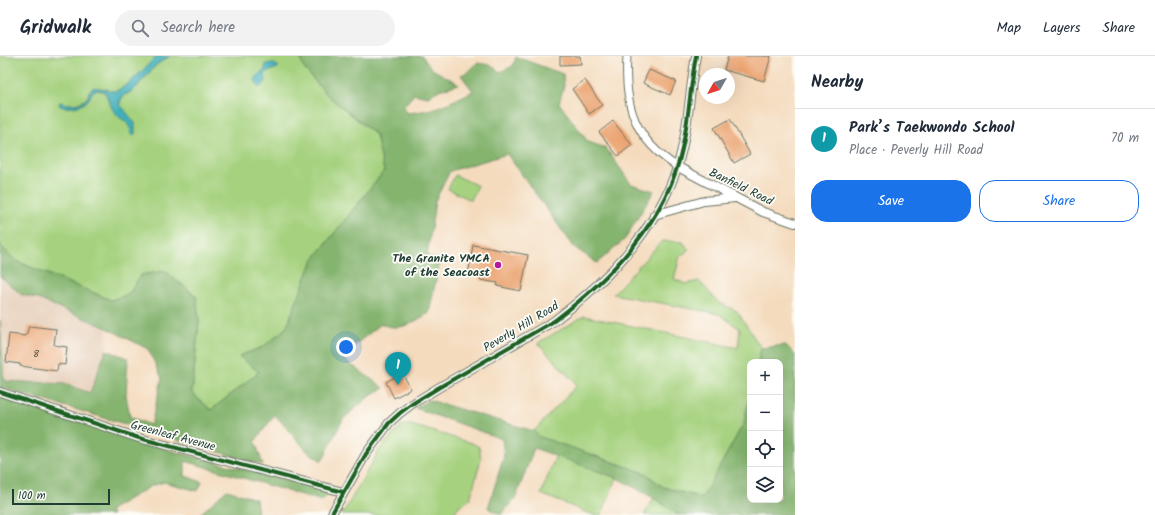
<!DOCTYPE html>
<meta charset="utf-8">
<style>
body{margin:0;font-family:Kalam,sans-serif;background:#f2f2f3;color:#1f2937}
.controls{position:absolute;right:12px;bottom:12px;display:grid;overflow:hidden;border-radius:8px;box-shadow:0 4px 16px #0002}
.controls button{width:36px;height:36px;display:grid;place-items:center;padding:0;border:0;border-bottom:1px solid #e0e1e3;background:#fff;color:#1f2937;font:20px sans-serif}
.compass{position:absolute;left:699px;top:12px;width:36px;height:36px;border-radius:50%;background:#fff;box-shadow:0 4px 16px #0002;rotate:231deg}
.scale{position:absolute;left:12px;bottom:10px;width:98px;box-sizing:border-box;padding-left:4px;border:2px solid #1f3d34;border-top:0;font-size:11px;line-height:14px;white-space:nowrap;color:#1f3d34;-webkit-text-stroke:3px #fdfcf7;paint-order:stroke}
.you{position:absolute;left:346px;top:291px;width:14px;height:14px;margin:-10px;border:3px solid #fff;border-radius:50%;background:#1a73e8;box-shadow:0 0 0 6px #1a73e833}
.badge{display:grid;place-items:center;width:26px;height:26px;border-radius:50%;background:#1a73e8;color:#fff;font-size:13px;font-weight:700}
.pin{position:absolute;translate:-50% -33px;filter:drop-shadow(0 1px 2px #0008)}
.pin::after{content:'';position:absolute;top:21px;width:14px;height:12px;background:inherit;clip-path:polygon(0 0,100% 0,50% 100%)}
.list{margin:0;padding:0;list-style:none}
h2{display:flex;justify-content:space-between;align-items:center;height:52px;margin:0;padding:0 16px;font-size:17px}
h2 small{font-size:13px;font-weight:400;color:#747a83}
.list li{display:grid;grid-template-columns:26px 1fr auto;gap:12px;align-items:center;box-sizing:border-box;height:60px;padding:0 16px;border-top:1px solid #e0e1e3}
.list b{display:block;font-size:15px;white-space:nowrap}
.list p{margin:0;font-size:13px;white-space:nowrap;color:#747a83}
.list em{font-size:13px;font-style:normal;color:#747a83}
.actions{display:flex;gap:8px;padding:12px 16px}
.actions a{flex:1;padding:9px 0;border:1px solid #1a73e8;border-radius:16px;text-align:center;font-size:14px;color:#1a73e8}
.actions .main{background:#1a73e8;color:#fff}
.icon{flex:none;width:22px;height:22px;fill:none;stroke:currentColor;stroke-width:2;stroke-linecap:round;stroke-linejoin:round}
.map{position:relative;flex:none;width:795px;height:459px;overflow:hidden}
header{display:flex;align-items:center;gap:24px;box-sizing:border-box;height:56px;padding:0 20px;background:#fff;border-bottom:1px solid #e0e1e3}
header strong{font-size:19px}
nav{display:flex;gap:22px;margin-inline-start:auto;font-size:14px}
.search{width:280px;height:36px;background:#f2f2f3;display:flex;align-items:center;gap:10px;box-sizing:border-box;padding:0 14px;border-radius:22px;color:#747a83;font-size:15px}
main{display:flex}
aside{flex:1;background:#fff}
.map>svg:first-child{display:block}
</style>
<header>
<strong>Gridwalk</strong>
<div class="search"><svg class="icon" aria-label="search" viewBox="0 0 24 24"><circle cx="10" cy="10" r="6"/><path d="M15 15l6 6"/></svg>Search here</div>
<nav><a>Map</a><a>Layers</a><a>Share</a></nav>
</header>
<main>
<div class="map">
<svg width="795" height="459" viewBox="0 0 795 459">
<rect width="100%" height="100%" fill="#fdfcf7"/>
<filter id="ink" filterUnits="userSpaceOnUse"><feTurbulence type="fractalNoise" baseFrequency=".025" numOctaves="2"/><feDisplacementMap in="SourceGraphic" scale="8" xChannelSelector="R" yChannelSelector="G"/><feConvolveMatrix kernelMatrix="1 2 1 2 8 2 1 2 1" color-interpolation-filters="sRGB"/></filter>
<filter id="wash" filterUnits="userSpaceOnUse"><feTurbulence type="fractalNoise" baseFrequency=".012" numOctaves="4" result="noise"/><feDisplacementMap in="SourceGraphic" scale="16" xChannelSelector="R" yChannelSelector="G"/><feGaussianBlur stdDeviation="0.9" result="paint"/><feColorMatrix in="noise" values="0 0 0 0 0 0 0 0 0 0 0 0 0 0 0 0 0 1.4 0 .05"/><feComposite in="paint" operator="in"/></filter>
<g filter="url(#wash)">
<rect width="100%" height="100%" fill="#f4dbbe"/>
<!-- built -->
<path fill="#e5ccb5" d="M 0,220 L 22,239 L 36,242 L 107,272 L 106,294 L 90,337 L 65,328 L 3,325 L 0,264 Z"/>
<!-- green -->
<path fill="#a6d27f" stroke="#62885a" d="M 0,0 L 157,0 C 148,8 125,35 113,35 C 106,35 101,30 92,32 C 89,35 89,39 86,43 C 80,48 68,50 62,46 L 63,51 C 82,53 84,46 94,34 L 103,35 C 108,40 107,44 111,49 C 118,59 129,64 132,77 L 135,78 L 120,50 L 121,42 L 134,34 L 156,9 L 170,0 L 300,0 L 303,11 L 327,39 L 376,79 L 384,115 L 313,204 L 286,272 L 263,291 L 239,300 L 259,316 L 211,354 L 192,337 L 199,265 L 196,240 L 165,215 L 141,219 L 129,238 L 111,244 L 16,205 L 0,189 Z
M 455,119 L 478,130 L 471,144 L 448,133 Z
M 662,185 L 683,186 L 689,194 L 680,200 L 674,223 L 686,228 L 699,225 L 719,247 L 737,255 L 761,292 L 758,306 L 750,306 L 750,337 L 744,367 L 702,442 L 663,431 L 645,417 L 540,381 L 534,375 L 577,329 L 538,287 L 584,260 L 738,292 L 740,273 L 719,258 L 613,238 Z
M 402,369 L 411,369 L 472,387 L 479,391 L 481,403 L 470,443 L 459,450 L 453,459 L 342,459 L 380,393 Z
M 556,399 L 617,422 L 601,459 L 593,459 L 541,438 Z
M 654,442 L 679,459 L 644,459 Z"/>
<!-- forest -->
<path fill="#84b46e" stroke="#527851" d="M 300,0 L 422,0 L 432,13 L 459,28 L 439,34 L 428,41 L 414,38 L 404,50 L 406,57 C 432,56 450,47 473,35 L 461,19 L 466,17 L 477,7 L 490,9 L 500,16 L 513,10 L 516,1 L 563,18 L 564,30 L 559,47 L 588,86 L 606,92 L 631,128 L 654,135 L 625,183 L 597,207 L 574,191 L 507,98 L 450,115 L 435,145 L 427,200 L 440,204 L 429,257 C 412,267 401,276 381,268 L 342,299 L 347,306 L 384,332 L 367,342 L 343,363 L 322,405 L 308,396 L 275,359 L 255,385 L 263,409 L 0,331 L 0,264 L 4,325 L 65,328 L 90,337 L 106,294 L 128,302 L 126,339 L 130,361 L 151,369 L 162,322 L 148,293 L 107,272 L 36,242 L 22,239 L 0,220 L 0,189 L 16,205 L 111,244 L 129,238 L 141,219 L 165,215 L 196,240 L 199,265 L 192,337 L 211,354 L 259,316 L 239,300 L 263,291 L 286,272 L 313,204 L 384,115 L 376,79 L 327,39 L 303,11 Z
M 786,289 L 795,299 L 795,459 L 679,459 L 654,442 L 617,422 L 534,392 L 516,441 L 501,459 L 488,452 L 504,400 L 502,383 L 415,352 L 429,344 L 534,375 L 540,381 L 645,417 L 663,431 L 702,442 L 744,367 L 750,337 L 750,444 L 780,444 L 780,306 L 758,306 L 761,292 Z
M 0,340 L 168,394 L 325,434 L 328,439 L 322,445 L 185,405 L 185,420 L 202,426 L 198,435 L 164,426 L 151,430 L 110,454 L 112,459 L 0,459 Z
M 227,434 L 256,443 L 258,459 L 199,459 Z"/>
<!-- water -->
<path fill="#3fafb9" stroke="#2f7676" d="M 157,0 L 170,0 L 156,9 L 134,34 L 124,39 L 119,47 L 135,67 L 135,78 L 132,79 C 127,61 125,68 115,57 C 109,50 110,41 103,35 L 94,34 C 92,37 91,40 89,43 C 83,51 69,53 60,50 L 59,48 L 60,46 C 68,49 82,50 88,41 C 89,37 90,35 92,32 C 101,30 106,35 113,35 C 125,36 148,8 157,0 Z
M 272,7 L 278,10 L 278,12 L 267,16 L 265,19 L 266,26 L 259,32 L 255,23 L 262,15 L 262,17 L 264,16 L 266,8 Z"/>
<g id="blocks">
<!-- building -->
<path fill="#eba36f" d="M 560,0 L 580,0 L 581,8 L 560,9 Z
M 728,0 L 771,0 L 764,25 L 724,14 Z
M 649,14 L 676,25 L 670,39 L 643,27 Z
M 585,24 L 602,49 L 589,58 L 572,33 Z
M 730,63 L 750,98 L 734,107 L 714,72 Z
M 613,65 L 632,89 L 618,100 L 599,76 Z
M 473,189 L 528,199 L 521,235 L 497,230 L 498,227 L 480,224 L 481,221 L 468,219 Z
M 29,270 L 56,273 L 54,289 L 67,291 L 65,309 L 58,308 L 57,315 L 20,310 L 20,308 L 6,306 L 9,278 L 26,280 Z
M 402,317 L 411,333 L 394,342 L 386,326 Z"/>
</g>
</g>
<g filter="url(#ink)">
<use href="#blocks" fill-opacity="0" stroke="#6a7464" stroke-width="1"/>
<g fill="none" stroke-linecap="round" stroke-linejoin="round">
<defs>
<path id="minor" d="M 627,0 C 624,49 634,84 678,111"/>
<path id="tertiary" d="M 678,111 L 763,156 L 795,167
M 654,159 L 704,145 L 735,142
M 0,336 L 139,382 L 343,436
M 331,459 L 366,398 L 389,367 L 400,357 L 412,348 L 438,332 L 554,265 C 610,223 667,164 682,93 C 689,63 690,31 696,0"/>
</defs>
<!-- minor casing -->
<use href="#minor" stroke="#6a7464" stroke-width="9"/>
<!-- tertiary casing -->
<use href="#tertiary" stroke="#6a7464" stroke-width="10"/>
<!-- minor -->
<use href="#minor" stroke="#fff" stroke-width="7"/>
<!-- tertiary -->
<use href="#tertiary" stroke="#fff" stroke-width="8"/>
<defs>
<path id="cycleway" d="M 0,336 L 139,382 L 343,436
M 331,459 L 366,398 L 389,367 L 400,357 L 412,348 L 438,332 L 554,265 C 610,223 667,164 682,93 C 689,63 690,31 696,0"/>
</defs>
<!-- cycleway casing -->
<use href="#cycleway" stroke="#fdfcf7" stroke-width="6"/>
<!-- cycleway -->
<use href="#cycleway" stroke="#1b5e20" stroke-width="4"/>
</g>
</g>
<!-- markers -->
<circle fill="#b5179e" stroke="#fdfcf7" stroke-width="1.5" cx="498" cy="209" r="4"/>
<g text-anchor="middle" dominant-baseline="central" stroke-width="3.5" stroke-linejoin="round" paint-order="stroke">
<!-- number labels -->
<g font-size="10" fill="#525643">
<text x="36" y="298">8</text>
</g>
<!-- street labels -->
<g font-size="12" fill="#1f3d34" stroke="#fdfcf7">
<text transform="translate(741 131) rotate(26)">Banfield Road</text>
<text transform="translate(521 271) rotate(-31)">Peverly Hill Road</text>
<text transform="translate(173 380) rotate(15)">Greenleaf Avenue</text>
</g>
<!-- poi labels -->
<g font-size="12" font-weight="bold" fill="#1f3d34" stroke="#fdfcf7" text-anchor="end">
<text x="490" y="202">The Granite YMCA<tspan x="490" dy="14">of the Seacoast</tspan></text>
</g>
</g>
</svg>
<div class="controls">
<button>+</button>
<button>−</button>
<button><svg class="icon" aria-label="locate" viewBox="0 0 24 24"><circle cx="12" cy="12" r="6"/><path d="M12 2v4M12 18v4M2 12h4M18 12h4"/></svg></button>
<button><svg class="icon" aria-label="layers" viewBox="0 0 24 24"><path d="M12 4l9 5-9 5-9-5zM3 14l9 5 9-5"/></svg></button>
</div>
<svg class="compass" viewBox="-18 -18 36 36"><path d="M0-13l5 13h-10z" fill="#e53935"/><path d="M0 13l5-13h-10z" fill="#747a83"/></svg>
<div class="scale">100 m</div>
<div class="you"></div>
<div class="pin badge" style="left:398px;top:329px;background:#0f9aa8">1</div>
</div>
<aside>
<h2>Nearby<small></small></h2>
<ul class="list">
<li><span class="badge" style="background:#0f9aa8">1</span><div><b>Park’s Taekwondo School</b><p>Place · Peverly Hill Road</p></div><em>70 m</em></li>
</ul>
<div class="actions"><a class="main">Save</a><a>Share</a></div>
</aside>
</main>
